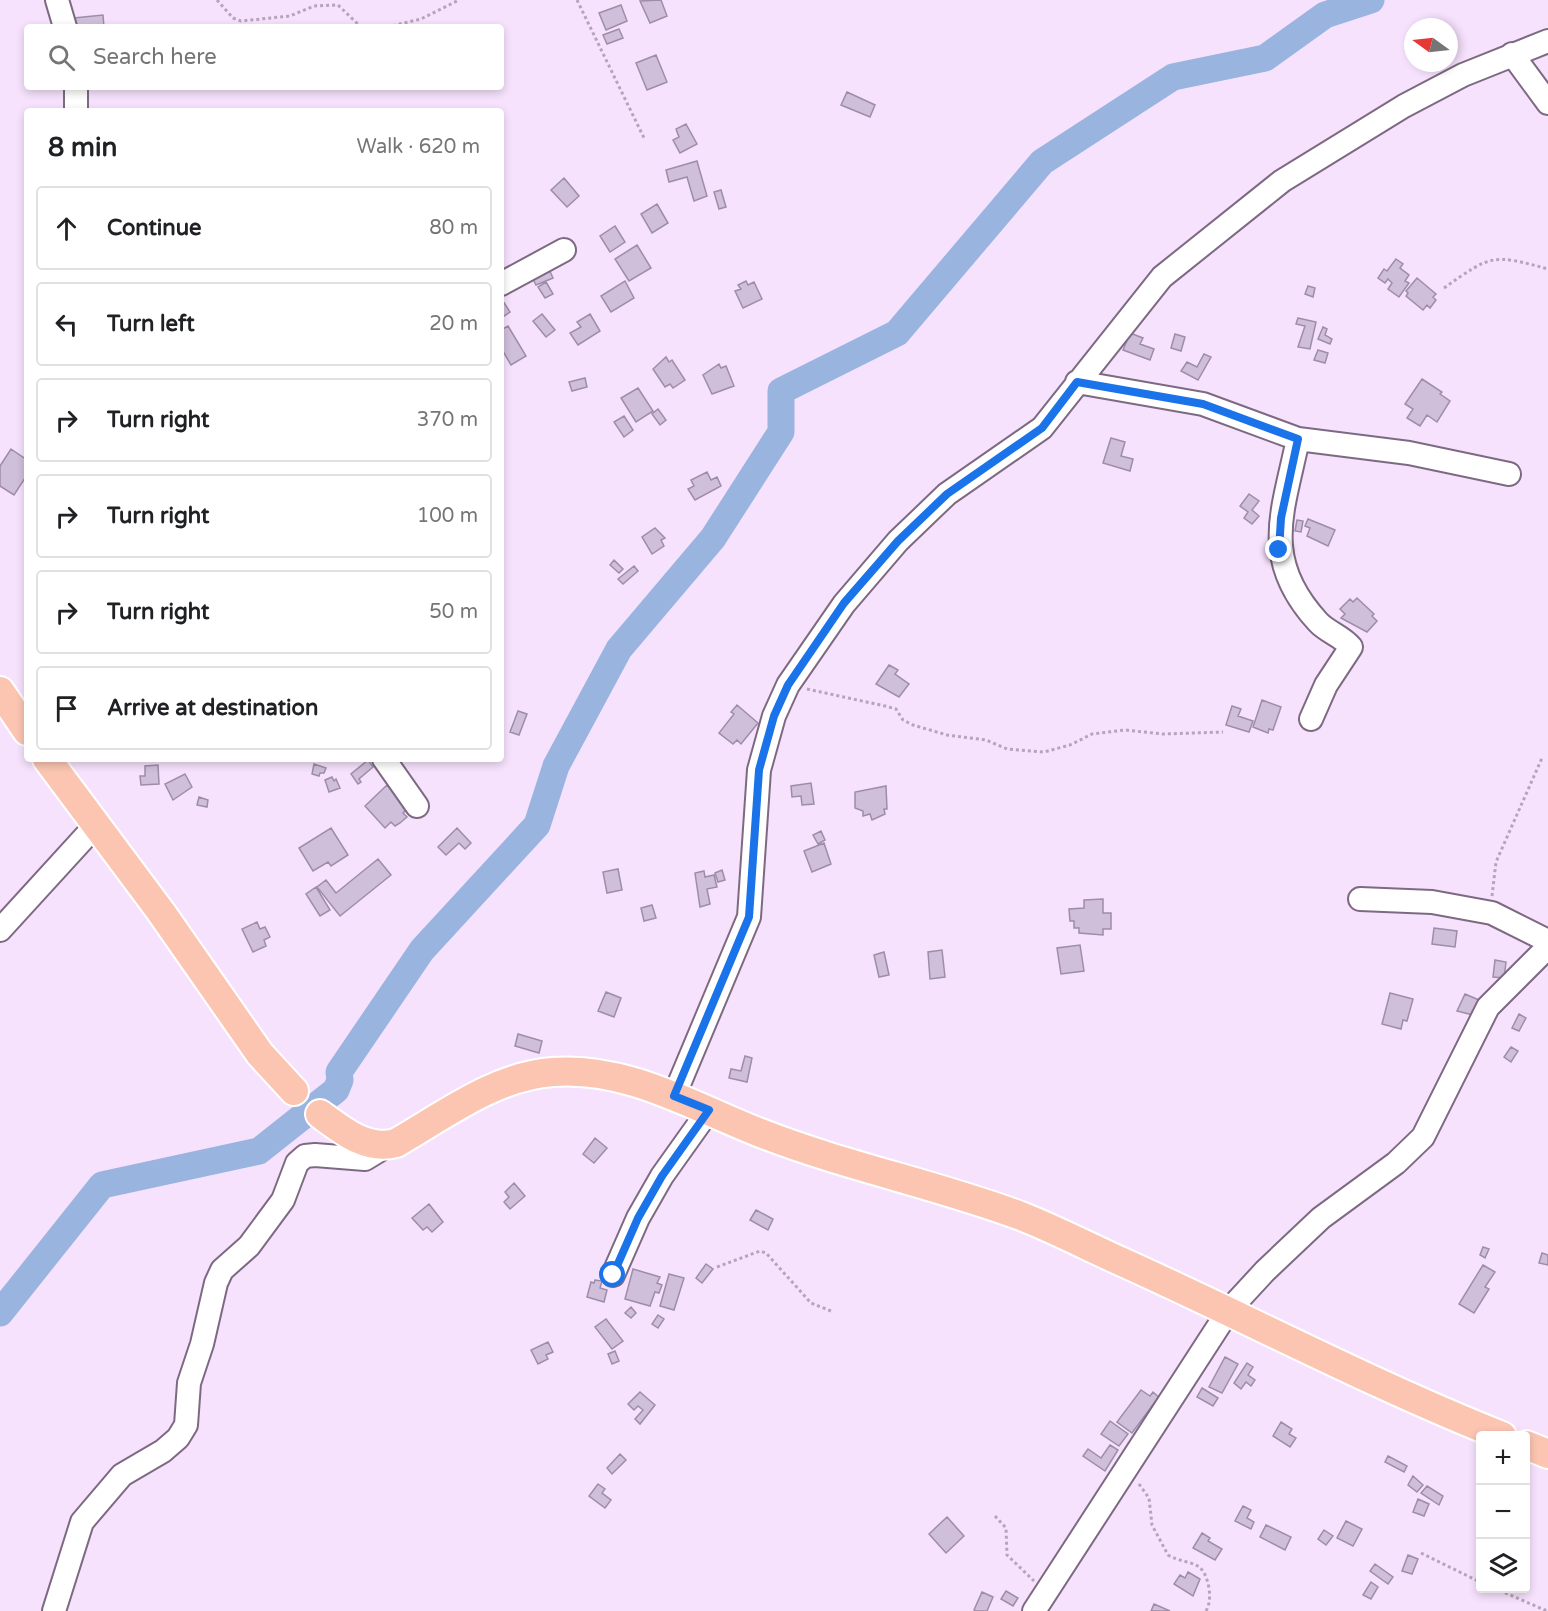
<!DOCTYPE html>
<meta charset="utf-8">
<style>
body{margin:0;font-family:"Varela Round",sans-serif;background:#f6f6f6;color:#202124}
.controls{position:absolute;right:18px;bottom:18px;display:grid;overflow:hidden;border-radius:6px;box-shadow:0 3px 9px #0003}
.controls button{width:54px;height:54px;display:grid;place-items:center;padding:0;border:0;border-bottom:2px solid #e0e0e0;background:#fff;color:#202124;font:30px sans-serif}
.compass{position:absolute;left:1404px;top:18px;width:54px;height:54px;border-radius:50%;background:#fff;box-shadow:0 3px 9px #0003;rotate:285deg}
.stop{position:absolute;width:18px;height:18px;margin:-14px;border:4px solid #1a73e8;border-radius:50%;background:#fff}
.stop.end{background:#1a73e8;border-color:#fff;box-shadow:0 2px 6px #0008}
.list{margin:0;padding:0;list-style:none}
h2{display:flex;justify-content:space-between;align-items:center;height:78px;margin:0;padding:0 24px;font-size:26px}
h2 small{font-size:20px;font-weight:400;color:#757577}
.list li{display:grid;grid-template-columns:39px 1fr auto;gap:18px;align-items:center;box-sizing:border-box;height:84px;margin:0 12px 12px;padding:0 12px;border:2px solid #e0e0e0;border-radius:6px}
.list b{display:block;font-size:22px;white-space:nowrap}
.list em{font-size:20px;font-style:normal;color:#757577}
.icon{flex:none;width:33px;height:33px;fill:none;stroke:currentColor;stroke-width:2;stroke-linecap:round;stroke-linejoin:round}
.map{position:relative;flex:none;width:1548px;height:1611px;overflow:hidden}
.search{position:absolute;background:#fff;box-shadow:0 3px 9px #0003;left:24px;top:24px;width:480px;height:66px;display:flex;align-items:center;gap:15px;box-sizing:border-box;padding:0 21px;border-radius:6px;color:#757577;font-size:22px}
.panel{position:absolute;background:#fff;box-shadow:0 3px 9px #0003;left:24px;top:108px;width:480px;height:654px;border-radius:6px}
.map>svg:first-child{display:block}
</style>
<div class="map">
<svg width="1548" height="1611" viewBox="0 0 1548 1611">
<rect width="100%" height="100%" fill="#f7e2fd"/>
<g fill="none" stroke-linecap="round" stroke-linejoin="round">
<!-- river -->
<path stroke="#99b4df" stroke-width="27" d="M 0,1313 L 102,1185 L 259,1151 L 336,1090 L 340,1080 L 339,1072 L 422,950 L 537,825 L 556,766 L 619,649 L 713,538 L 781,432 L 781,391 L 897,333 L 1042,162 L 1173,77 L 1265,58 L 1325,15 L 1371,0"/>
</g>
<!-- building -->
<path fill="#d0bfdb" stroke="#9e8da8" stroke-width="1.5" d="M 661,0 L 667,16 L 650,23 L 640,1 Z
M 621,5 L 627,21 L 606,30 L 599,13 Z
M 103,15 L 104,27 L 75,27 L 74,18 Z
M 619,29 L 623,38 L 607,44 L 603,35 Z
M 656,55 L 667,82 L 647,90 L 636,63 Z
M 847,92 L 875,105 L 870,117 L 841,105 Z
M 686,124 L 697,144 L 680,153 L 673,140 L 679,137 L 676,129 Z
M 697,161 L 707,196 L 694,201 L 687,177 L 669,182 L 666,170 Z
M 564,178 L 579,196 L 567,207 L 551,190 Z
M 721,190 L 726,207 L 719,209 L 714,192 Z
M 657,204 L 668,223 L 652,233 L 641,214 Z
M 615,226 L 625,242 L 610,252 L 600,236 Z
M 637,245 L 651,268 L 629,281 L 615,259 Z
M 1396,259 L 1403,264 L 1400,268 L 1409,275 L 1405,281 L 1409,283 L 1399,297 L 1388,289 L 1392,283 L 1388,279 L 1385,283 L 1378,278 L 1384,269 L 1387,271 Z
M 548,267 L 553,278 L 536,285 L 531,275 Z
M 1417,278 L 1436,294 L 1433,297 L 1436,300 L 1430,308 L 1427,305 L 1423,310 L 1406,296 L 1408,293 L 1406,291 Z
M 625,281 L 634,298 L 611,312 L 601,296 Z
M 746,281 L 748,285 L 754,282 L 762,299 L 743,308 L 735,291 L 741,289 L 738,285 Z
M 546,282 L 553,294 L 545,298 L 538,287 Z
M 1308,286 L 1315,288 L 1313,297 L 1305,294 Z
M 501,298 L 510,312 L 501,318 Z
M 542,314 L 555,330 L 546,337 L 533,321 Z
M 590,314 L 600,331 L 578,345 L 570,333 L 581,327 L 577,322 Z
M 1298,318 L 1316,322 L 1310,349 L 1298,347 L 1305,326 L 1296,324 Z
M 508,326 L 526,356 L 511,365 L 501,348 L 501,330 Z
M 1323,327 L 1327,329 L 1325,335 L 1332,339 L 1330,344 L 1318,339 Z
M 1130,333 L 1143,338 L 1140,344 L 1154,349 L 1150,360 L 1123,350 Z
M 1175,334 L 1185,337 L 1181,351 L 1171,348 Z
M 1318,350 L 1328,353 L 1325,363 L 1314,360 Z
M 1204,354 L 1211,357 L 1198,380 L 1181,371 L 1187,362 L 1197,367 Z
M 666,357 L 669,362 L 672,360 L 685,380 L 673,388 L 670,384 L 665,387 L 653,369 Z
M 719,364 L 721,368 L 726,366 L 734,386 L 712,394 L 703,375 Z
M 585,378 L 587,387 L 572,391 L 569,382 Z
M 1422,379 L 1442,392 L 1440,394 L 1450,401 L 1437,422 L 1427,415 L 1420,426 L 1407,418 L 1413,409 L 1405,404 Z
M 638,388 L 653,411 L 636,422 L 621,398 Z
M 658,409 L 666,420 L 660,425 L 652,414 Z
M 624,416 L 633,430 L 624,437 L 614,422 Z
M 1111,438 L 1125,442 L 1121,456 L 1133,459 L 1130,471 L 1103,463 Z
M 11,449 L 27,460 L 27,475 L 14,495 L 0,486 L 0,466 Z
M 707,472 L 711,480 L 717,477 L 721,486 L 695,500 L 688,489 L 694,486 L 691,480 Z
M 1249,494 L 1259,501 L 1252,510 L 1259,516 L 1252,524 L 1244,518 L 1248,512 L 1240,506 Z
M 1308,519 L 1335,530 L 1328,546 L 1307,536 L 1310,528 L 1305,526 Z
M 1297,520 L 1303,521 L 1301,532 L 1295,531 Z
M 655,528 L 665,538 L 661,540 L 664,546 L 652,554 L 642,537 Z
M 614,560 L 623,569 L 619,573 L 610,565 Z
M 634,566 L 638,571 L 623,584 L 618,579 Z
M 1357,598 L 1374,614 L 1372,616 L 1377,621 L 1367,632 L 1341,618 L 1345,614 L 1340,609 L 1350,599 L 1353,602 Z
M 889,665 L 898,670 L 895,674 L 909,684 L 899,697 L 876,684 Z
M 1262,700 L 1281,707 L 1273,730 L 1269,729 L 1268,733 L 1253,727 Z
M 737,705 L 758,723 L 741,744 L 737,740 L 733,744 L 719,733 L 734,714 L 731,712 Z
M 1232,706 L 1241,709 L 1238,716 L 1253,721 L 1249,732 L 1226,725 Z
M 518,711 L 527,714 L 519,735 L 510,732 Z
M 368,760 L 373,767 L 359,779 L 361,782 L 358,784 L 351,774 Z
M 314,764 L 326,768 L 324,773 L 320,773 L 319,776 L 312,774 Z
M 158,765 L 159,784 L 141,785 L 140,776 L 145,776 L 145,766 Z
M 185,774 L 192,787 L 173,800 L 165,784 Z
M 332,777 L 334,781 L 336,779 L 340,788 L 329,792 L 325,780 Z
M 811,783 L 814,804 L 802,805 L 801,796 L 792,797 L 791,786 Z
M 387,785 L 408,808 L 403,813 L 407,817 L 400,823 L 395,826 L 391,822 L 385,828 L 365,806 Z
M 886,786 L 887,809 L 884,809 L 885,814 L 872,820 L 870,814 L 863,816 L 863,811 L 855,808 L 855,792 Z
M 199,797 L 208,800 L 207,807 L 197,805 Z
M 331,828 L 348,855 L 331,866 L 328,862 L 313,871 L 299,848 Z
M 457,828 L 471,843 L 465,849 L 459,843 L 446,855 L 438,847 Z
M 821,831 L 825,840 L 818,844 L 813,835 Z
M 824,843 L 831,864 L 812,872 L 804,851 Z
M 378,859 L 391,875 L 340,916 L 317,887 L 326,880 L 336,893 Z
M 618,869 L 622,890 L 607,893 L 603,872 Z
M 722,870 L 725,880 L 718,882 L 715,873 Z
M 704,871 L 705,877 L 714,875 L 717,887 L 707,889 L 710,904 L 700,907 L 695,873 Z
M 316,887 L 330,910 L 320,916 L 306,894 Z
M 1103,899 L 1103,913 L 1111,913 L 1111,929 L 1103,929 L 1103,935 L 1079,933 L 1079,928 L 1074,928 L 1074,921 L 1070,921 L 1069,909 L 1084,908 L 1084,900 Z
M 652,905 L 656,918 L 644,921 L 641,908 Z
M 257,922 L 260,929 L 265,927 L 270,937 L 264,940 L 266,946 L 253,952 L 242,929 Z
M 1434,928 L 1457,931 L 1455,947 L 1432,944 Z
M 1080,945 L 1084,971 L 1061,974 L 1057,948 Z
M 942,950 L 945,977 L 930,979 L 928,952 Z
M 884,952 L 889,975 L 879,977 L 874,955 Z
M 1495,960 L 1506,962 L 1504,978 L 1493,977 Z
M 606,992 L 621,998 L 614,1017 L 598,1011 Z
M 1390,993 L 1413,999 L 1407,1021 L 1403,1020 L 1401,1029 L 1382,1024 Z
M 1465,994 L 1479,1000 L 1473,1015 L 1457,1011 Z
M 1519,1014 L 1526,1018 L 1519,1031 L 1512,1028 Z
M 518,1034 L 542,1041 L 539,1053 L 515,1046 Z
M 1511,1047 L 1518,1051 L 1511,1062 L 1504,1057 Z
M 745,1056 L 752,1058 L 747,1082 L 729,1078 L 731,1069 L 741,1071 Z
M 595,1138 L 607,1148 L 594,1163 L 583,1154 Z
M 514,1183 L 525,1196 L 510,1209 L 504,1202 L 509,1197 L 505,1192 Z
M 429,1204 L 443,1222 L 432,1232 L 427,1227 L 423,1230 L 412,1218 Z
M 756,1210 L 773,1219 L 768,1230 L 750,1220 Z
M 1483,1247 L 1489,1249 L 1485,1258 L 1480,1255 Z
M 1542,1253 L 1548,1255 L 1548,1265 L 1539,1263 Z
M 706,1264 L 713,1269 L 702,1283 L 696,1278 Z
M 1483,1265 L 1495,1272 L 1485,1287 L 1489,1289 L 1474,1313 L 1459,1304 Z
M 633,1269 L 660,1277 L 657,1283 L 662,1285 L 659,1293 L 655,1292 L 650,1306 L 625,1299 Z
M 669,1274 L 684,1278 L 674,1310 L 660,1306 Z
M 595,1280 L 602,1281 L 600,1288 L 607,1290 L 604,1302 L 587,1297 L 591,1282 L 594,1283 Z
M 631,1307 L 636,1313 L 631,1318 L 625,1313 Z
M 658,1315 L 664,1319 L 658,1328 L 652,1324 Z
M 606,1319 L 623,1341 L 612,1349 L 595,1327 Z
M 548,1342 L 553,1352 L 546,1355 L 548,1359 L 538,1364 L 531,1350 Z
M 615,1351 L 619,1361 L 612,1364 L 608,1354 Z
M 1225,1357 L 1238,1364 L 1222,1393 L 1209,1387 Z
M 1247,1363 L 1253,1367 L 1248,1375 L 1255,1380 L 1251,1386 L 1246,1382 L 1241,1389 L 1234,1383 Z
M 1202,1388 L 1218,1398 L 1213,1406 L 1197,1397 Z
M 1141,1390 L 1150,1396 L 1153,1392 L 1161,1399 L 1157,1404 L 1155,1402 L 1132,1433 L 1117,1422 Z
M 640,1392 L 655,1405 L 640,1424 L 635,1419 L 643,1410 L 638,1406 L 634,1410 L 628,1404 Z
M 1110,1421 L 1128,1434 L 1119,1446 L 1101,1434 Z
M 1281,1422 L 1292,1429 L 1289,1434 L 1296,1438 L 1290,1447 L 1273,1436 Z
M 1110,1445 L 1118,1450 L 1105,1471 L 1083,1456 L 1088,1449 L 1101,1458 Z
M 620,1454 L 626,1460 L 612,1474 L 607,1468 Z
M 1388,1456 L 1407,1466 L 1404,1472 L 1385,1462 Z
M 1413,1476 L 1423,1485 L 1417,1492 L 1408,1485 Z
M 598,1484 L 605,1489 L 602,1493 L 611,1500 L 605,1508 L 589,1496 Z
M 1427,1486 L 1443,1496 L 1439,1505 L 1421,1493 Z
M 1418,1499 L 1429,1504 L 1424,1516 L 1413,1512 Z
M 1243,1506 L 1251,1510 L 1247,1518 L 1254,1522 L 1251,1529 L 1235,1521 Z
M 947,1517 L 964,1536 L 946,1553 L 929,1534 Z
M 1346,1521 L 1362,1529 L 1353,1546 L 1337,1538 Z
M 1266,1525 L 1291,1537 L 1285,1550 L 1260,1537 Z
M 1324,1530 L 1333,1536 L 1326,1545 L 1318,1539 Z
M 1202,1533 L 1210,1538 L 1208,1541 L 1222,1549 L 1215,1560 L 1193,1548 Z
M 1408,1555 L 1418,1559 L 1412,1574 L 1402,1571 Z
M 1375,1564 L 1393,1577 L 1388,1584 L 1370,1571 Z
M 1188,1572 L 1200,1579 L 1193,1596 L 1174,1584 L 1180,1575 L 1185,1578 Z
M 1371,1582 L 1378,1587 L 1371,1599 L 1363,1595 Z
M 1006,1591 L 1018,1598 L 1013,1606 L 1001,1599 Z
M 982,1592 L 993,1597 L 987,1611 L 976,1611 L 974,1610 Z
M 1154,1604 L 1170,1611 L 1151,1611 Z"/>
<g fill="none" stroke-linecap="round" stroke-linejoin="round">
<defs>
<path id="minor" d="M 57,0 L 65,27
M 1512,54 L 1548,103
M 76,87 L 76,111
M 501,284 L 564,250
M 1077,382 L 1203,404 L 1298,439 L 1409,453 L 1509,474
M 1298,439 C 1283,512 1260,559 1318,622 C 1327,632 1342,636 1351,647 L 1326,685 L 1311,719
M 384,759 L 417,806
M 1360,899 L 1432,902 L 1492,913 L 1548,941
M 0,930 L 95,826
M 674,1096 L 749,917 L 759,770 L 774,716 L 788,685 L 844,604 L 898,541 L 947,494 L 1042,428 L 1162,277 L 1282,181 L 1404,106 L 1463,75 L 1548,41
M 613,1275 L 638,1218 L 662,1176 L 709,1110
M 54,1611 L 82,1522 L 122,1475 L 163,1451 L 178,1438 L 186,1425 L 189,1383 L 202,1344 L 216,1283 L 222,1270 L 249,1246 L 283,1200 L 297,1163 L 305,1156 L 315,1155 L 365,1159 L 388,1145
M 1034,1611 L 1229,1310 L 1265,1271 L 1321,1218 L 1396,1163 L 1423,1137 L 1488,1007 L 1548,947"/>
<path id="major" d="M 0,691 L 27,731
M 47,759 L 161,912 L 260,1054 L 294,1091
M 320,1114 C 343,1131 367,1151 396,1143 C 445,1115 495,1076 553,1072 C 626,1066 692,1106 758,1132 C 844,1166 935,1184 1021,1216 C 1054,1229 1087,1246 1120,1261 C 1247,1318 1371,1384 1502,1436
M 1526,1445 L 1548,1454"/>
</defs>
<!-- minor casing -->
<use href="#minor" stroke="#7d6a82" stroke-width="26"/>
<!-- major casing -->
<use href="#major" stroke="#fff" stroke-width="32"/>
<!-- path -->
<path stroke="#b5a4ba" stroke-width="3" stroke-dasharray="3 3" stroke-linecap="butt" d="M 217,0 L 233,18 L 241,21 L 290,16 L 314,6 L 338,5 L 361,27
M 577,0 L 645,140
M 387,27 L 421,19 L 459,0
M 1444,288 C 1492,254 1493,254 1548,269
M 807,689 L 885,706 L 896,709 L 903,720 L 913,725 L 947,735 L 986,740 L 1007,749 L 1044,752 L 1070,745 L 1092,734 L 1125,730 L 1163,734 L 1223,732
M 1492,896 L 1496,862 L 1542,758
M 717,1267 L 760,1251 L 766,1253 L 811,1303 L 831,1311
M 1139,1484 L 1149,1498 L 1152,1525 L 1168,1555 C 1190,1567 1203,1557 1209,1588 C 1210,1596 1210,1604 1206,1611
M 995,1516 L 1006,1528 L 1007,1555 L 1034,1581
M 1421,1553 L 1480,1582
M 1494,1588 L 1547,1611"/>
<!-- minor -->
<use href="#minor" stroke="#fff" stroke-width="22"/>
<!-- major -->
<use href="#major" stroke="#fbc5b2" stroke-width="28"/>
</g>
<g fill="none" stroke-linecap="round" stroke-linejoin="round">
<!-- route -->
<path stroke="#1a73e8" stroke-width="8" d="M 613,1275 L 638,1218 L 662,1176 L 709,1110 L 674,1096 L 749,917 L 759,770 L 774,716 L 788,685 L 844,603 L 898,541 L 947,494 L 1042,428 L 1077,382 L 1203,404 L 1298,439 L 1281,518 L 1279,550"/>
</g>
</svg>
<div class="controls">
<button>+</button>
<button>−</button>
<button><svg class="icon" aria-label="layers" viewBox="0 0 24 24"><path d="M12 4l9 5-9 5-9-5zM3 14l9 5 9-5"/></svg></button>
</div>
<svg class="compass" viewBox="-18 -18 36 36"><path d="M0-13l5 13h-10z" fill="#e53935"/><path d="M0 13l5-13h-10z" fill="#757577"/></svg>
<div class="stop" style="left:613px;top:1275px"></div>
<div class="stop end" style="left:1279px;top:550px"></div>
<div class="search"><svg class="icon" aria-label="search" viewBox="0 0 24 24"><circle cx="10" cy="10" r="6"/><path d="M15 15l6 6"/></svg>Search here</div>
<section class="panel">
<h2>8 min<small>Walk · 620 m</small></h2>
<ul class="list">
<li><svg class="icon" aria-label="ahead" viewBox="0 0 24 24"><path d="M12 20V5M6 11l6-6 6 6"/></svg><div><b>Continue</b></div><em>80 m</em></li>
<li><svg class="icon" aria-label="left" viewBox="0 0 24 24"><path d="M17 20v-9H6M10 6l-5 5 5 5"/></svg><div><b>Turn left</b></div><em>20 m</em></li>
<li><svg class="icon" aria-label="right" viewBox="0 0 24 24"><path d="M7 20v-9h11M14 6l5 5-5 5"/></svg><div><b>Turn right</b></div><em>370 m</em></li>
<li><svg class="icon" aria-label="right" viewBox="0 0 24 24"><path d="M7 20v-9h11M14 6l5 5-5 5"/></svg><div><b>Turn right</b></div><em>100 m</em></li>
<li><svg class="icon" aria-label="right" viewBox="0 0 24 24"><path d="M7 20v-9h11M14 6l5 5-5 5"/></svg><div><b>Turn right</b></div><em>50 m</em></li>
<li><svg class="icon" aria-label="arrive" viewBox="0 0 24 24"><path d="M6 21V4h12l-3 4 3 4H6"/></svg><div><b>Arrive at destination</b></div></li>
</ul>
</section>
</div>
